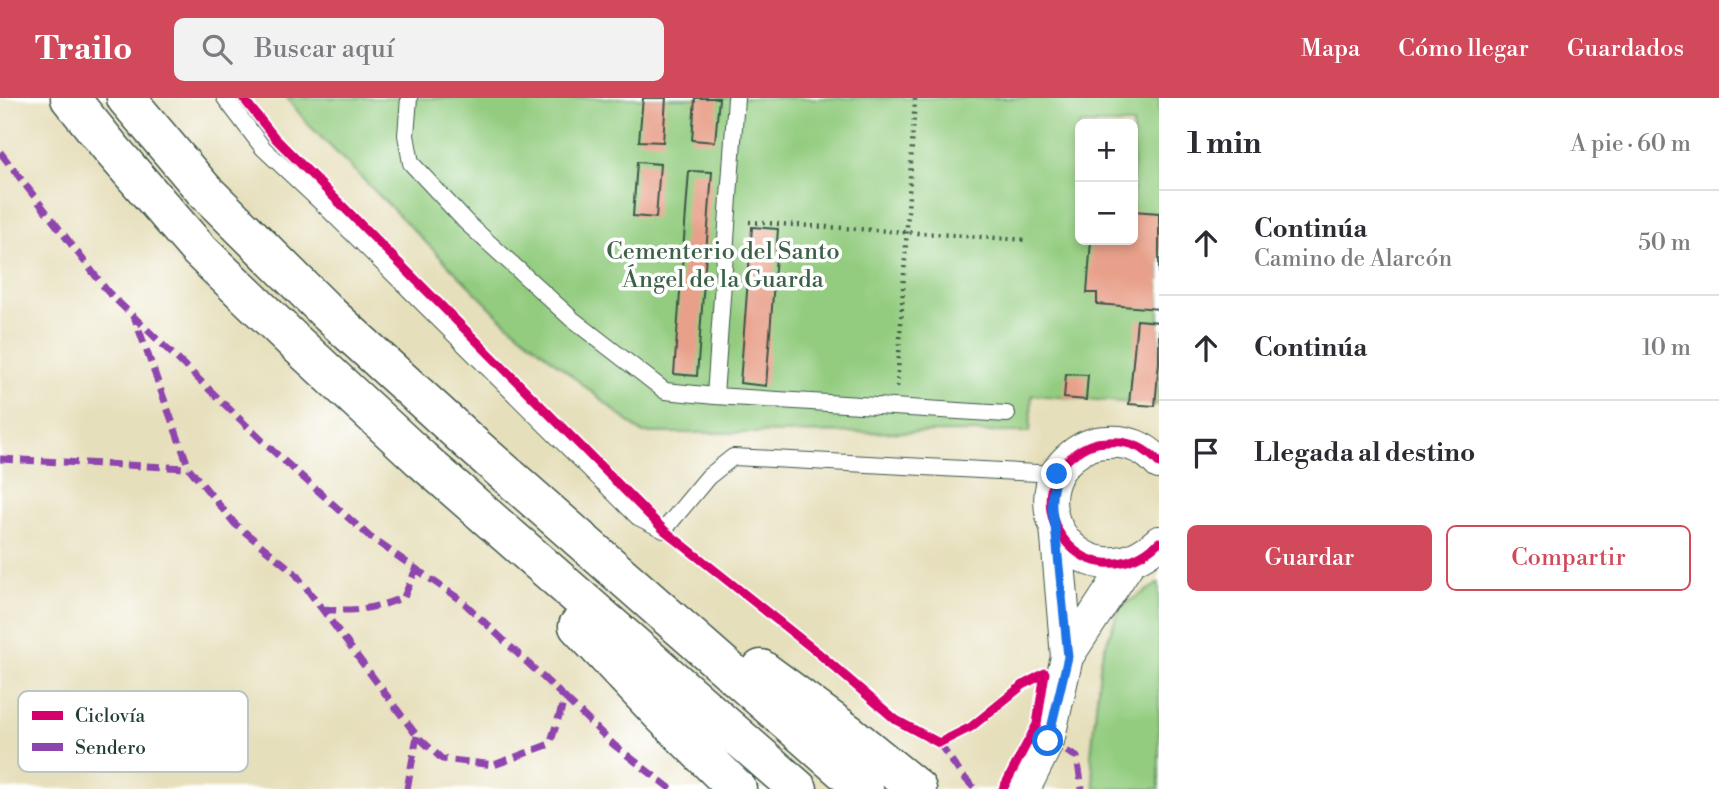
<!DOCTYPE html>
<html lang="es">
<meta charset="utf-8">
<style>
body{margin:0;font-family:"Libre Bodoni",serif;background:#f2f2f3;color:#2b2b33}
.controls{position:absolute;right:21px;top:21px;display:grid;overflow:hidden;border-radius:10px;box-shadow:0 4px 10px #0003}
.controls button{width:63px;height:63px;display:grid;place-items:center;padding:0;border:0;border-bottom:2px solid #e1e1e2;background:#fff;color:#2b2b33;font:35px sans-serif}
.stop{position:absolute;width:21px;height:21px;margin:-16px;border:5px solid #1a73e8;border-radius:50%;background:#fff}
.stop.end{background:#1a73e8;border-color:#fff;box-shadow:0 2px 7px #0008}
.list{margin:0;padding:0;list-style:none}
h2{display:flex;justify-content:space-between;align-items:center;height:91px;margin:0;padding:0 28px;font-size:30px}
h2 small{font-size:23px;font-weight:400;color:#7c7c81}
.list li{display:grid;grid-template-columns:46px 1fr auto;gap:21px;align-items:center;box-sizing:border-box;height:105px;padding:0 28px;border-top:2px solid #e1e1e2}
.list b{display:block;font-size:26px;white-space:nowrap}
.list p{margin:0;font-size:23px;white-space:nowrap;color:#7c7c81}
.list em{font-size:23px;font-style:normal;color:#7c7c81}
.actions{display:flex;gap:14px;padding:21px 28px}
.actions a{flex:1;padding:16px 0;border:2px solid #d1495b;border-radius:10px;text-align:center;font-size:24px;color:#d1495b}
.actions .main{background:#d1495b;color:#fff}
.icon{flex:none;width:38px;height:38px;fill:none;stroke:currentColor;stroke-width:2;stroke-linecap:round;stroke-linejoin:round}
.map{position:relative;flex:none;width:1159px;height:691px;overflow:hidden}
header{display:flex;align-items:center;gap:42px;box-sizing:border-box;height:98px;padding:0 35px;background:#d1495b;color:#fff}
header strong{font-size:33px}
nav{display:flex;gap:38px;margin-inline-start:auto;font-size:24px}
.search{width:490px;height:63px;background:#f2f2f3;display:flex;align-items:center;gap:18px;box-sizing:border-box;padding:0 24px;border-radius:10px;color:#7c7c81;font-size:26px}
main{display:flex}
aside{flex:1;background:#fff}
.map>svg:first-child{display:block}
</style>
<header>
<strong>Trailo</strong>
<div class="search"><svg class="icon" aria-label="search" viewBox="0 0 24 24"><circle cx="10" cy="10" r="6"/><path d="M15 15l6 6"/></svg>Buscar aquí</div>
<nav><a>Mapa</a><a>Cómo llegar</a><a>Guardados</a></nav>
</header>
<main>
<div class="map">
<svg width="1159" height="691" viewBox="0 0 1159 691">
<rect width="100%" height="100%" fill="#fff"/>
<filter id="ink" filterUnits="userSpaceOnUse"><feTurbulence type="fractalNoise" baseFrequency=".0143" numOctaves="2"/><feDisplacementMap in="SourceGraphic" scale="14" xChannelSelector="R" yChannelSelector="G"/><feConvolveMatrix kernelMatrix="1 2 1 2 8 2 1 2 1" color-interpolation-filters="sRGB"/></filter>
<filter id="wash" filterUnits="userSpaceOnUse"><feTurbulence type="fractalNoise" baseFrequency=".00686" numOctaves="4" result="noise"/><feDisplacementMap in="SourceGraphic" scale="28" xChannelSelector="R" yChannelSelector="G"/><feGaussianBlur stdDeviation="1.57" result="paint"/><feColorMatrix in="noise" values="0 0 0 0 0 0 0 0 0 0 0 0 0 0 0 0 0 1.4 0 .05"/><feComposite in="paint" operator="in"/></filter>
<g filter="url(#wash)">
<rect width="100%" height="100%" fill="#e6dfbb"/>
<!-- green -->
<path fill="#93cc7f" stroke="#59845a" stroke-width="2" fill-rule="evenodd" d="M 287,0 L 1159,0 L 1159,307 L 1032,297 L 1030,334 L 642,335 L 500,219 L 308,26 ZM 1080,26 L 1133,26 L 1133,142 L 1080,142 Z
M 1159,485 L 1159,691 L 1095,691 L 1091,657 L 1101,560 L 1120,509 Z"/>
<g id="blocks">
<!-- building -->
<path fill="#e8a08a" d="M 643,0 L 666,0 L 663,44 L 639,43 Z
M 695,0 L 719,0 L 715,44 L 692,42 Z
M 637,64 L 660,66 L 656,120 L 633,118 Z
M 689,73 L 712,74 L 697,278 L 674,276 Z
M 1133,113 L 1159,115 L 1159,211 L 1097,206 L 1097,195 L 1087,195 L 1091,142 L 1133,142 Z
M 752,129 L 778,131 L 766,288 L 740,285 Z
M 1137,222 L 1159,224 L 1159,264 L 1155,308 L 1129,306 Z
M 1066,276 L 1088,277 L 1086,302 L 1064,300 Z"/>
</g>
</g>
<g filter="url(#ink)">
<use href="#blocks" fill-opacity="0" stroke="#3d5548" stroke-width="2"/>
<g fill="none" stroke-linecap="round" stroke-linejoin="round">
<defs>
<path id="lane" d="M 225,0 L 263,50 L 328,111 L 638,419 L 664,432 L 708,379 L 733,359 L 1057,376
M 409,0 L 406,37 L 411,65 L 466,124 L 572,221 L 665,293 L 715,298
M 736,0 L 715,298 L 1007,316"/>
<path id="street" d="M 1159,365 C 1146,350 1128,342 1107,344 C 1094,344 1083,349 1073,357 C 1011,406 1087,510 1159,444
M 1067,559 L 1130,463
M 1025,689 L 1048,643 L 1067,559 L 1056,428"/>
<path id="highway" d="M 70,0 L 114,54 L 198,151 L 299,248 L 421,361 L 798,691
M 126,0 L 203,91 L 330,217 L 466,341 L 864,691
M 578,528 L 662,617 L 737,691
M 761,571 L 848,635 L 917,691"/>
</defs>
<!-- lane casing -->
<use href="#lane" stroke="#3d5548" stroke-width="18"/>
<!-- street casing -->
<use href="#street" stroke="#3d5548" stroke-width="34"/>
<!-- highway casing -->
<use href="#highway" stroke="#3d5548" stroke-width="41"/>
<!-- path -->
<path stroke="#3d5548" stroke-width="4.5" stroke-dasharray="2 5" stroke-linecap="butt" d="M 749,124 L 1028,142
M 897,289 L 915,0"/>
<!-- lane -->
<use href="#lane" stroke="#fff" stroke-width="16"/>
<!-- street -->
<use href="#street" stroke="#fff" stroke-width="32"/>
<!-- highway -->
<use href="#highway" stroke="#fff" stroke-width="38"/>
<!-- quiet -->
<path stroke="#8e44ad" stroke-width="7" stroke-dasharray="14 7" stroke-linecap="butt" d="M 0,54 L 108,194 L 272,352 L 370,439 L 462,503 L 565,600 L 550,646 L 494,667 L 442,661 L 417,638 L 295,475 L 235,426 L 189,370 L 134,218
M 0,361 L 189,370
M 322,511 C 352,514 376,511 404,499 L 416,471
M 565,600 L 614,647 L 671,691
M 1048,643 L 1077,659 L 1082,691
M 939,645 L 961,676 L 975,691
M 407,691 L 417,638"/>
<defs>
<path id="cycleway" d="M 243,0 L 276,41 L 664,432 L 817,554 L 896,622 L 939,645 L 971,629 L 1023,587 L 1045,575 L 1037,626 L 1003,691
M 1159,365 C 1146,350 1128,342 1107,344 C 1094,344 1083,349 1073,357 C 1011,406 1087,510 1159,444"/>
</defs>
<!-- cycleway casing -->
<use href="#cycleway" stroke="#fff" stroke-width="13"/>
<!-- cycleway -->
<use href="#cycleway" stroke="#d6006c" stroke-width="9"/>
</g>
</g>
<g fill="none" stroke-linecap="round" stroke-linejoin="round" filter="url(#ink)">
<!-- route -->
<path stroke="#1a73e8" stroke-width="9" d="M 1048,643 L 1068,559 L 1055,428 C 1050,409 1051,395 1057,376"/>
</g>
<g text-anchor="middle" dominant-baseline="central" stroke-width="7" stroke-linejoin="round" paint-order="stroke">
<!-- park labels -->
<g font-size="24" fill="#3c6147" stroke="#fff">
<text x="723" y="154">Cementerio del Santo<tspan x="723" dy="28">Ángel de la Guarda</tspan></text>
</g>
</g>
<!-- legend -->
<rect x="18" y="593" width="230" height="81" rx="10" fill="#fff" stroke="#bcc5c2" stroke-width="2"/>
<rect x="32" y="613" width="31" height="9" fill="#d6006c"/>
<rect x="32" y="645" width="31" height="8" fill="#8e44ad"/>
<g font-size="19" fill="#1f3d34">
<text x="75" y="624">Ciclovía</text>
<text x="75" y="656">Sendero</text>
</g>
</svg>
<div class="controls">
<button>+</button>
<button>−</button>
</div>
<div class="stop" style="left:1048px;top:643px"></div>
<div class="stop end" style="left:1057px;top:376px"></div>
</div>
<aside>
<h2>1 min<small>A pie · 60 m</small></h2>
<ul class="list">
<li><svg class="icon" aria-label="ahead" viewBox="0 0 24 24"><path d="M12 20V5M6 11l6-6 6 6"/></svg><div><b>Continúa</b><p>Camino de Alarcón</p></div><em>50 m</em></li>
<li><svg class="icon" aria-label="ahead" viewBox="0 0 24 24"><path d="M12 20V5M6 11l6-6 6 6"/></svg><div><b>Continúa</b></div><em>10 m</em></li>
<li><svg class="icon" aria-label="arrive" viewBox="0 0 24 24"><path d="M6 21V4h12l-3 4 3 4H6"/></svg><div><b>Llegada al destino</b></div></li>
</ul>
<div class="actions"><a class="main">Guardar</a><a>Compartir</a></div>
</aside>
</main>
